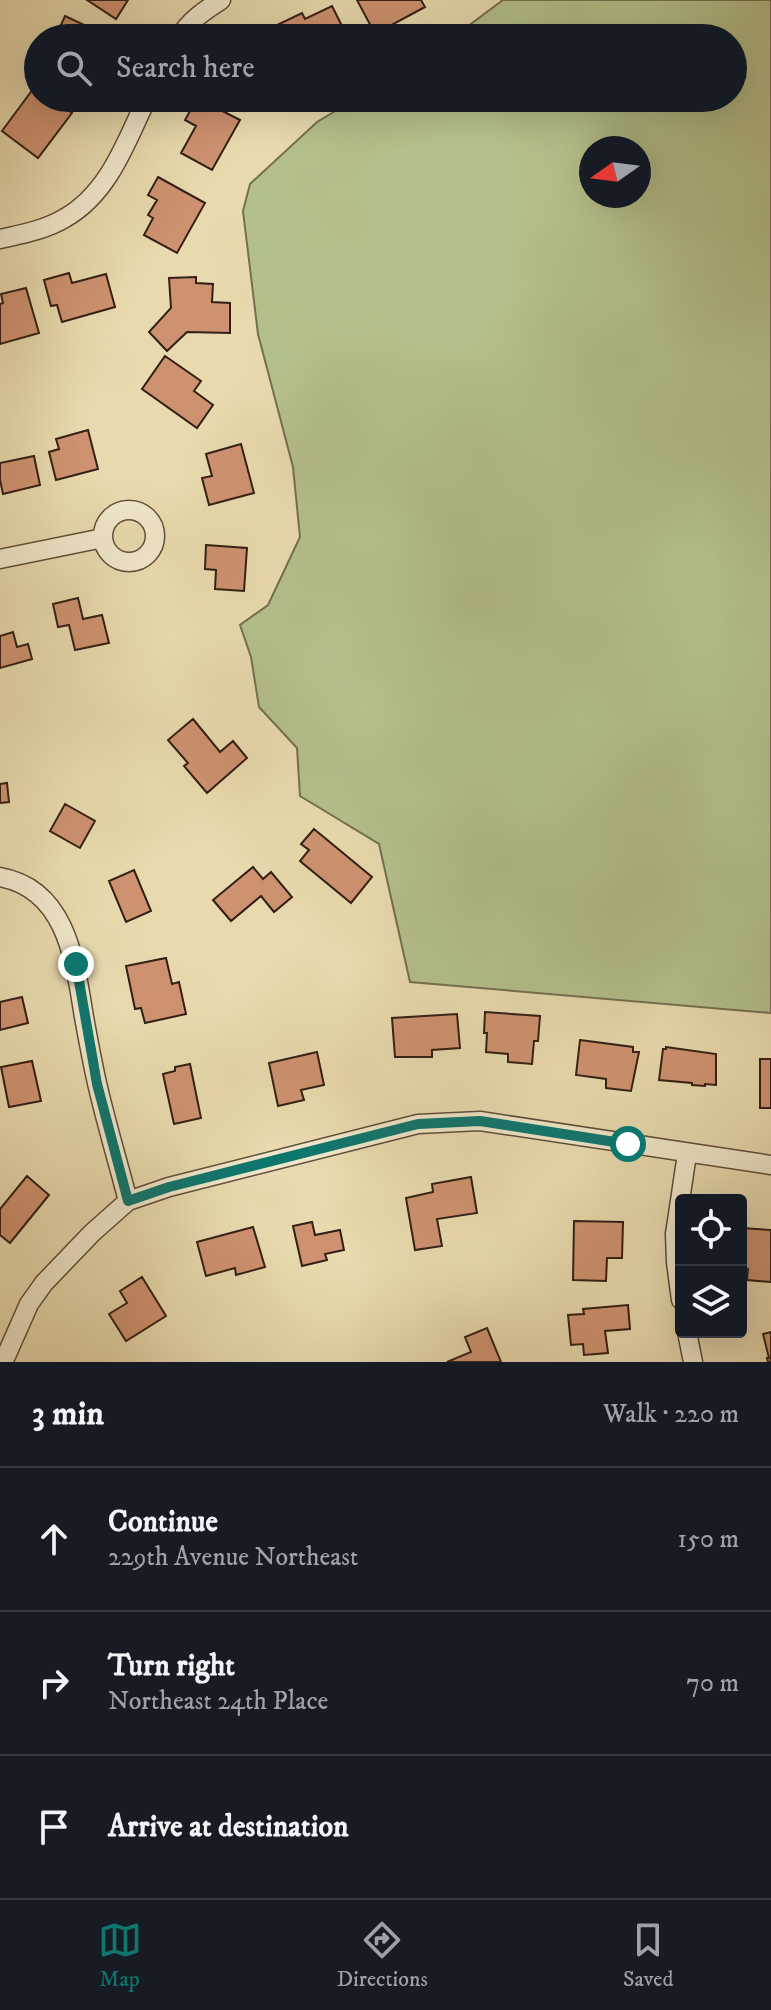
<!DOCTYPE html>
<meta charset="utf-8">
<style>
body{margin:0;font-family:"IM FELL DW Pica",serif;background:#20242c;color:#f1f3f6}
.controls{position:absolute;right:24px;bottom:24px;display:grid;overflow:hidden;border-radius:8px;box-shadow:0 8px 32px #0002}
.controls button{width:72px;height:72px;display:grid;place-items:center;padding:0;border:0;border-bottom:2px solid #363941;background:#171b24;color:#f1f3f6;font:40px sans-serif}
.compass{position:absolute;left:579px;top:136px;width:72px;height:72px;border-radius:50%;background:#171b24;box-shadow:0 8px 32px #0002;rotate:256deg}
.stop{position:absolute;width:24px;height:24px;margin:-18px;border:6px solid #0f766e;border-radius:50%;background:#fff}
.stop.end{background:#0f766e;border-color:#fff;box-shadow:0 2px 8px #0008}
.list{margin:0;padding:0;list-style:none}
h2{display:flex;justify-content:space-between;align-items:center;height:104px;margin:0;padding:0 32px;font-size:34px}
h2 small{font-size:26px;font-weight:400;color:#9ea1a6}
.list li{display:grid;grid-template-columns:52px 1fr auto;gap:24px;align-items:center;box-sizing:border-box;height:144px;padding:0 32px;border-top:2px solid #363941}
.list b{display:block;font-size:30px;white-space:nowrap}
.list p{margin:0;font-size:26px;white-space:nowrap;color:#9ea1a6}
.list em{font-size:26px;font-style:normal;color:#9ea1a6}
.icon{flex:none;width:44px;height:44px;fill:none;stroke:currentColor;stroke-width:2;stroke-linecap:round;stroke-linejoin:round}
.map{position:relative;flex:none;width:771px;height:1362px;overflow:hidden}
.search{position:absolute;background:#171b24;box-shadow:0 8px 32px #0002;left:24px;right:24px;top:24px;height:88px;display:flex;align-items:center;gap:20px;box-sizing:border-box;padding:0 28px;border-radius:44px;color:#9ea1a6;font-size:30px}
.sheet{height:536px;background:#171b24}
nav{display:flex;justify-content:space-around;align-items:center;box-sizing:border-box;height:112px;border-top:2px solid #363941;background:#171b24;font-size:22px;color:#9ea1a6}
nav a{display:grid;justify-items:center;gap:4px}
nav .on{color:#0f766e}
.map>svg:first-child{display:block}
</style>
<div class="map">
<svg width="771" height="1362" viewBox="0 0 771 1362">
<rect width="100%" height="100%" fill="#e8daae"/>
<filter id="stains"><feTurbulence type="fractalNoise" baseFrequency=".0025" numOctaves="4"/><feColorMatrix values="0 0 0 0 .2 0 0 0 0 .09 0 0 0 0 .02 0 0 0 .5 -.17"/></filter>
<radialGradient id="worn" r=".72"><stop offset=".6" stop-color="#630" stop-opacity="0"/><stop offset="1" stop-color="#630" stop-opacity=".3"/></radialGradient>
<!-- green -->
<path fill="#b4c08b" stroke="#747050" stroke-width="2" fill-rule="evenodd" d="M 503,0 L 771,0 L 771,1013 L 410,982 L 379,844 L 300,796 L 297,748 L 259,707 L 251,657 L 240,625 L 268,605 L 300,537 L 293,467 L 258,334 L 243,211 L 250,184 L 317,122 L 357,98 L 733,98 L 733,38 L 452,38 ZM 639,148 L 639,196 L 591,196 L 591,148 Z"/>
<!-- building -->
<path fill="#ce9270" stroke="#332014" stroke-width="2" d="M 87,0 L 128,0 L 116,19 Z
M 357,0 L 421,0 L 425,7 L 375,34 Z
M 332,6 L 348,38 L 283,37 L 277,25 L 302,13 L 305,19 Z
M 65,16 L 95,30 L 92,38 L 55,38 Z
M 36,85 L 38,86 L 38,98 L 53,98 L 72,113 L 38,158 L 2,131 Z
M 197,98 L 240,120 L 212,170 L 181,153 L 196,126 L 185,120 Z
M 232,98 L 258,98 L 245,111 Z
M 158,177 L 205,203 L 177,253 L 144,235 L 153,218 L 148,215 L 157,200 L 148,195 Z
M 69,273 L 72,283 L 106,274 L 115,307 L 62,322 L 57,305 L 51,306 L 44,280 Z
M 196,277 L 196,283 L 213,284 L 212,302 L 230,303 L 230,333 L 187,332 L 167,351 L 149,332 L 171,308 L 169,278 Z
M 26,288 L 39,333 L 0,344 L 0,304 L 3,303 L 1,294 Z
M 165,356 L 201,381 L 194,391 L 213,405 L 197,428 L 142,389 Z
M 88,430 L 98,469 L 56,480 L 49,452 L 59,449 L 56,439 Z
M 241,444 L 254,493 L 209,505 L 202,478 L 212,476 L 206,454 Z
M 34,456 L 40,485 L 3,494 L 0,480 L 0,463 Z
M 206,545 L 247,548 L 244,591 L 215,589 L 216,570 L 205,569 Z
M 78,598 L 83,619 L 102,615 L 109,643 L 75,650 L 69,625 L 58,627 L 53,604 Z
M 13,632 L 17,647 L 28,644 L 32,659 L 0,668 L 0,636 Z
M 193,719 L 220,752 L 233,741 L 247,758 L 207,793 L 184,766 L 188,763 L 168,740 Z
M 7,783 L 9,802 L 0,803 L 0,784 Z
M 65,804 L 95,821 L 80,848 L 50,831 Z
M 314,829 L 372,877 L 351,903 L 300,861 L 309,850 L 301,844 Z
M 253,867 L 263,879 L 271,872 L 292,897 L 274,912 L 261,896 L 231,921 L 213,900 Z
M 134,870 L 151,911 L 126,922 L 109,881 Z
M 166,958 L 172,984 L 179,982 L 186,1014 L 145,1023 L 141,1008 L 135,1009 L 126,966 Z
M 22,997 L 28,1023 L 0,1030 L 0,1002 Z
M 485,1012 L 540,1016 L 538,1041 L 534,1041 L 532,1064 L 508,1062 L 508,1054 L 486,1052 L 487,1033 L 484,1033 Z
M 457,1014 L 460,1048 L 432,1050 L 432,1057 L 395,1057 L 392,1018 Z
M 580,1040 L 633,1047 L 633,1052 L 639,1052 L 631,1091 L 606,1088 L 606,1079 L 576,1075 Z
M 666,1047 L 716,1054 L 716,1085 L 705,1084 L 705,1086 L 692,1085 L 692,1083 L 659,1080 L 663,1049 L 666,1049 Z
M 317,1052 L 324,1085 L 301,1090 L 304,1100 L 278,1106 L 269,1063 Z
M 760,1059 L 771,1059 L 771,1108 L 760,1108 Z
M 32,1061 L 41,1101 L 9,1107 L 1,1067 Z
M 190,1064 L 201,1118 L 174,1124 L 163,1074 L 175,1071 L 175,1067 Z
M 27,1176 L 49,1195 L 10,1243 L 0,1235 L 0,1209 Z
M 471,1177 L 477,1213 L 437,1219 L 442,1246 L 415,1250 L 406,1198 L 433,1192 L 432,1184 Z
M 574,1221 L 623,1222 L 622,1258 L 607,1258 L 606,1281 L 573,1280 Z
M 312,1222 L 315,1235 L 340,1230 L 344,1250 L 325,1254 L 327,1260 L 302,1266 L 293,1226 Z
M 253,1227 L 265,1267 L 236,1275 L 235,1268 L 206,1276 L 197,1242 Z
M 741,1228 L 771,1230 L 771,1282 L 747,1280 L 748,1269 L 743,1268 L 743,1263 L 741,1262 Z
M 142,1277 L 166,1316 L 126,1341 L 109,1314 L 127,1303 L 120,1291 Z
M 628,1305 L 630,1329 L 605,1331 L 608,1353 L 584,1355 L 583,1344 L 571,1345 L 568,1315 L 584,1314 L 583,1309 Z
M 487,1328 L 501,1362 L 447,1362 L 471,1352 L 465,1337 Z
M 771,1332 L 771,1362 L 768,1362 L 767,1358 L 769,1358 L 763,1334 Z"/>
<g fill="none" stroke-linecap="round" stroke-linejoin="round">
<defs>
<path id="minor" d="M 179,38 C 189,21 205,10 221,0
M 0,239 C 22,234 45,230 65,218 C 109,193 126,142 147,98
M103 536a26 26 0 1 1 52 0a26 26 0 1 1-52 0Z
M 0,559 L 103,538
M 0,877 C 67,889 75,962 84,1017 C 88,1039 92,1061 97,1083 C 106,1123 118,1162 128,1201
M 681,1300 L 676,1262 L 675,1234 L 687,1154
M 687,1332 L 693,1362
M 6,1356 L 29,1304 L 44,1283 L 92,1233 L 128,1201 L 169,1187 L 418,1124 L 480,1121 L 771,1165"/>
</defs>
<!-- minor casing -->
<use href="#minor" stroke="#604e3a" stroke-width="21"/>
<!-- minor -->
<use href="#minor" stroke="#f0e7ca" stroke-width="18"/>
</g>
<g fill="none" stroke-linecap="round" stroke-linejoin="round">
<!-- route -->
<path stroke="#0f766e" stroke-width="10" d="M 76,964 L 97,1084 L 128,1201 L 169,1187 L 418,1124 L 480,1121 L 628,1144"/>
</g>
<rect width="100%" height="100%" filter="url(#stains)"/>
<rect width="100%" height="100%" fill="url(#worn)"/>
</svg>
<div class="controls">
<button><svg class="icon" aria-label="locate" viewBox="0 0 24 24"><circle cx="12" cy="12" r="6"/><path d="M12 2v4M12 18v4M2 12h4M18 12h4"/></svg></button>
<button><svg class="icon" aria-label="layers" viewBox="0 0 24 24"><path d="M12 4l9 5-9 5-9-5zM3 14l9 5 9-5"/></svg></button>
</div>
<svg class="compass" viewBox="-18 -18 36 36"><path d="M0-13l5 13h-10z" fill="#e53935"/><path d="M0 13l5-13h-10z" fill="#9ea1a6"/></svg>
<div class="stop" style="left:628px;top:1144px"></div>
<div class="stop end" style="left:76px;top:964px"></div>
<div class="search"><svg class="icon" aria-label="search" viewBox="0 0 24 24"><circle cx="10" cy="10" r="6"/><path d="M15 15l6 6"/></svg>Search here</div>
</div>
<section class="sheet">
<h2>3 min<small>Walk · 220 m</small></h2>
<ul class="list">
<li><svg class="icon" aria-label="ahead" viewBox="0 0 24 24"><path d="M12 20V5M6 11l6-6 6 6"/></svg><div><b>Continue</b><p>229th Avenue Northeast</p></div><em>150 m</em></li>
<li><svg class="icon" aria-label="right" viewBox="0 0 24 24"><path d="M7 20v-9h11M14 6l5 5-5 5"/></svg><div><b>Turn right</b><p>Northeast 24th Place</p></div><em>70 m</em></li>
<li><svg class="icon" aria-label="arrive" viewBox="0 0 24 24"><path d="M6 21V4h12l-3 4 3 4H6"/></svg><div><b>Arrive at destination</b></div></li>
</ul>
</section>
<nav>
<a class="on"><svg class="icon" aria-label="map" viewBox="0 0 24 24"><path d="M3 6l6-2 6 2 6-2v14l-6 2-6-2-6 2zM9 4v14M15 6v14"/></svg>Map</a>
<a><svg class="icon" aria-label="directions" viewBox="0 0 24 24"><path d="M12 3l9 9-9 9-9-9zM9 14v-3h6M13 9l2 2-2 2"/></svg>Directions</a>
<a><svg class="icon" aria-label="saved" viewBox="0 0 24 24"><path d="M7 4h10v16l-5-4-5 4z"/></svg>Saved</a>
</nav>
